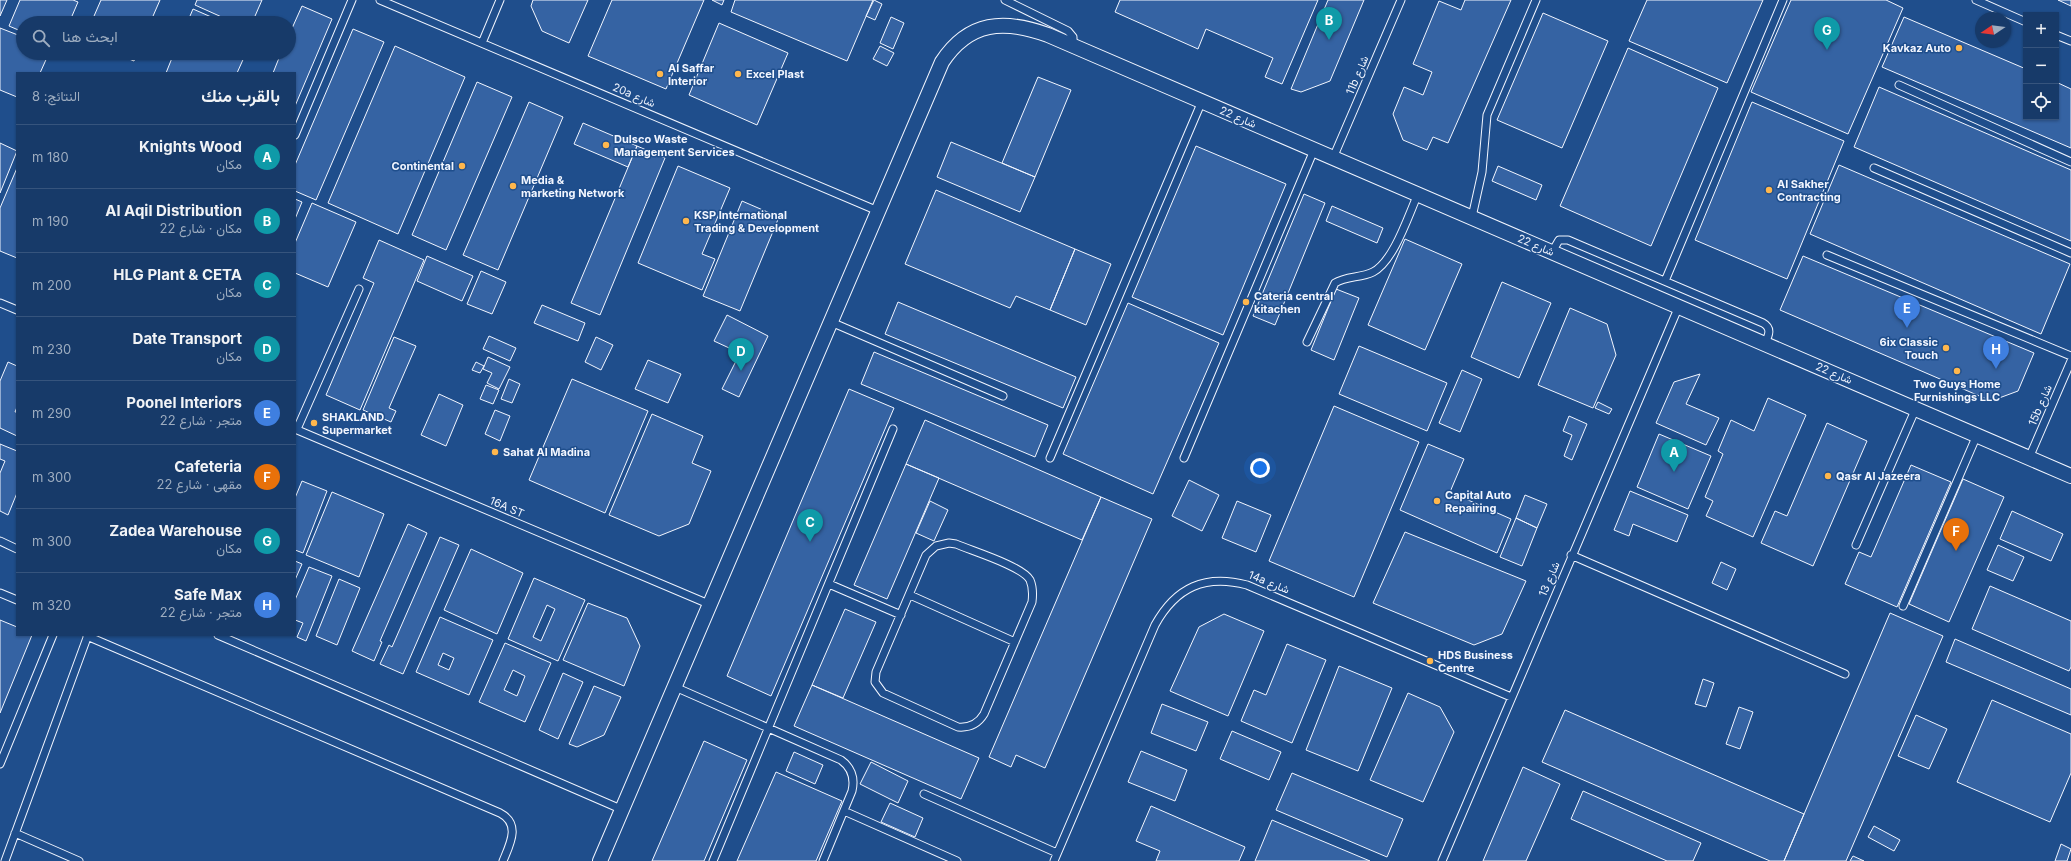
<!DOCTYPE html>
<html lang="ar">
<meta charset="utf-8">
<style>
body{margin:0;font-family:Inter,Vazirmatn,sans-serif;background:#244571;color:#f1f3f6;direction:rtl}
.controls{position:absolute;right:12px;top:12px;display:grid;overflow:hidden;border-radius:0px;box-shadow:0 1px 3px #0004}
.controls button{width:36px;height:36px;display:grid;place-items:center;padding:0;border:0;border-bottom:1px solid #36547d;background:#173a69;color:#f1f3f6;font:20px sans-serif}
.compass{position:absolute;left:1975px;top:12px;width:36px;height:36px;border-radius:50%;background:#173a69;box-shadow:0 1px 3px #0004;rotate:257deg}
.you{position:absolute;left:1260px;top:468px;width:14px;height:14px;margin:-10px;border:3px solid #fff;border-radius:50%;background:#1a73e8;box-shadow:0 0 0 6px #1a73e833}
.badge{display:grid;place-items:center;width:26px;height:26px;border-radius:50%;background:#ffb74d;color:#fff;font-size:13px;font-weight:700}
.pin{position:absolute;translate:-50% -33px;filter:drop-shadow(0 1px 2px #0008)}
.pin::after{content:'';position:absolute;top:21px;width:14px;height:12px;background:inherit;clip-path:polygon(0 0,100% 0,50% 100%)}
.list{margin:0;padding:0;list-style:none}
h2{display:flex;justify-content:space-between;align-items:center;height:52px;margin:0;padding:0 16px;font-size:17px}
h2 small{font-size:13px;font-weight:400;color:#9eadc0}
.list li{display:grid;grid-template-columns:26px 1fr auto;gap:12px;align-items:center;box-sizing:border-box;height:64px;padding:0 16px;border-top:1px solid #36547d}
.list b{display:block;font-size:15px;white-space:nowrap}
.list p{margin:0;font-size:13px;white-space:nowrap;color:#9eadc0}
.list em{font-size:13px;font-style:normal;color:#9eadc0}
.icon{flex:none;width:22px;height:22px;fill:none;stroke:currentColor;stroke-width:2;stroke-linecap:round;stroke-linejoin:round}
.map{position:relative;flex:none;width:2071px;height:861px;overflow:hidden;direction:ltr}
.search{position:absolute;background:#173a69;box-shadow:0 1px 3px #0004;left:16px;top:16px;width:280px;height:44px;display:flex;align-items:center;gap:10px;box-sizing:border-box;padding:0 14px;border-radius:22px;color:#9eadc0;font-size:15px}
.panel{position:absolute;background:#173a69;box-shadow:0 1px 3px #0004;left:16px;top:72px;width:280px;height:564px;border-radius:0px;direction:rtl}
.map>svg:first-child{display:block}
</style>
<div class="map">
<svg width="2071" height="861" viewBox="0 0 2071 861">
<rect width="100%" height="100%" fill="#1f4e8c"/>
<!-- building -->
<path fill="#3563a3" stroke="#f2f6ff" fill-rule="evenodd" d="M 0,0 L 7,0 L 0,16 Z
M 20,0 L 73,0 L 78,2 L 69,23 L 23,23 L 23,32 L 9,26 Z
M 101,0 L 160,0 L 150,23 L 91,23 Z
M 197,0 L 262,0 L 252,23 L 235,23 L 195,5 Z
M 533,0 L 588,0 L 569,43 L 542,31 L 531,6 Z
M 612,0 L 704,0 L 666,89 L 588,56 Z
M 712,0 L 724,0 L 722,5 Z
M 735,0 L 873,0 L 847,61 L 731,12 Z
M 874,0 L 882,4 L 875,20 L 866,16 Z
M 1120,0 L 1318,0 L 1282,84 L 1265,77 L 1273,58 L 1206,29 L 1198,49 L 1115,12 Z
M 1328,0 L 1364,0 L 1330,81 L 1301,92 L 1291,89 Z
M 1465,0 L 1511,0 L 1448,143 L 1433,137 L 1427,150 L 1403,140 L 1393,114 L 1404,87 L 1423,95 L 1432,72 L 1413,64 L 1439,1 L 1461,10 Z
M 1647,0 L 1763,0 L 1727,83 L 1629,41 Z
M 1791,0 L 1886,0 L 1903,8 L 1848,134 L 1751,92 Z
M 2058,0 L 2071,0 L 2071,6 Z
M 302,6 L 332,19 L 295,106 L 295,73 L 273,73 L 281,53 L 289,53 L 289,35 Z
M 193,9 L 225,23 L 187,23 Z
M 1543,13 L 1608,41 L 1562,148 L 1497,120 Z
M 891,17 L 904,23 L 893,49 L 880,43 Z
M 1904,17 L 2026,69 L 2026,117 L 2056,117 L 2056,82 L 2071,89 L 2071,148 L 1882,67 Z
M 719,23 L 788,53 L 757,125 L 689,95 Z
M 0,28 L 23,37 L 23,53 L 49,53 L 40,73 L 17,73 L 17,97 L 0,90 Z
M 353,29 L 384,42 L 316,200 L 295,191 L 295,165 Z
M 395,46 L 465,77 L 398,234 L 328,203 Z
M 880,46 L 894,53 L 887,66 L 873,59 Z
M 1628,48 L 1718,88 L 1651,246 L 1560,206 Z
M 114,53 L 137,53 L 134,61 Z
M 174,53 L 246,53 L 237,73 L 166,73 Z
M 1038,77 L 1071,90 L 1035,177 L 1002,163 Z
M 477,82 L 512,97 L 446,250 L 412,235 Z
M 1879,87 L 2071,170 L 2071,241 L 1854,147 Z
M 529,102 L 563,117 L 498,270 L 463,255 Z
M 1752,102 L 1844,141 L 1787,279 L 1695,240 Z
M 583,123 L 637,146 L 628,167 L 574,144 Z
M 951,142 L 1035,177 L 1020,212 L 937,177 Z
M 0,143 L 17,151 L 0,193 Z
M 637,146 L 665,158 L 600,315 L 571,303 Z
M 1196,146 L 1286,184 L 1223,335 L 1132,297 Z
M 1839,165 L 2070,264 L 2041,334 L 1810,234 Z
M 678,166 L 730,188 L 702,254 L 715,259 L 702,290 L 638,263 Z
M 1498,166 L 1542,185 L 1536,200 L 1492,181 Z
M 17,168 L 17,258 L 0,251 L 0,208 Z
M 936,190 L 1075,249 L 1050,310 L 1016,296 L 1010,308 L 905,264 Z
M 1304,194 L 1325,203 L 1275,325 L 1253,316 Z
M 295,199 L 302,202 L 295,219 Z
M 742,201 L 779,217 L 740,311 L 703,296 Z
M 312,203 L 356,222 L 328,287 L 295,273 L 295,243 Z
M 1332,206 L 1383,228 L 1377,243 L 1326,221 Z
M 1405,239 L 1462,264 L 1425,350 L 1368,325 Z
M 379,240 L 424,260 L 360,410 L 326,395 L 374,283 L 363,278 Z
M 1075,249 L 1111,264 L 1086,325 L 1050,310 Z
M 427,256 L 473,276 L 462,301 L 417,281 Z
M 1803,256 L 2034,353 L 2018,391 L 1991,401 L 1780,310 Z
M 481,271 L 506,282 L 492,314 L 467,304 Z
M 1502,282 L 1551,303 L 1519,378 L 1471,357 Z
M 1336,289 L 1359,298 L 1334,360 L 1311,350 Z
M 898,302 L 1076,377 L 1063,408 L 885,334 Z
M 1128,303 L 1219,343 L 1153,494 L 1063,454 Z
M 542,305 L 585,323 L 578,341 L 534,323 Z
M 1570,308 L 1607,324 L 1616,355 L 1593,408 L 1538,385 Z
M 727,315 L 768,336 L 739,397 L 722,389 L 740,353 L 714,341 Z
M 489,336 L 516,348 L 510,361 L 483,349 Z
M 394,337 L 416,346 L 389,408 L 396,411 L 391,422 L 363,410 Z
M 596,337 L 613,345 L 601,370 L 585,362 Z
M 1359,346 L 1447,383 L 1427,431 L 1339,394 Z
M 874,352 L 1048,425 L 1035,457 L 861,384 Z
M 488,357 L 510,367 L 499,389 L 487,383 L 492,373 L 483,369 Z
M 648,360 L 681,374 L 668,403 L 635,389 Z
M 8,362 L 17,366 L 17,407 L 15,412 L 17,412 L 17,436 L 0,428 L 0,381 Z
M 476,362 L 484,366 L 480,373 L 472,370 Z
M 1462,370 L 1482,379 L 1460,432 L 1439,423 Z
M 1700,374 L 1686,404 L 1719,418 L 1706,445 L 1656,423 L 1674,382 Z
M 509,379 L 520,384 L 512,403 L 501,399 Z
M 572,379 L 648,411 L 605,513 L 529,480 Z
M 486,385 L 499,390 L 493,404 L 480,399 Z
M 849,389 L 894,408 L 771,696 L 727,676 Z
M 439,394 L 463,405 L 446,446 L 421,435 Z
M 1768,398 L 1806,415 L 1753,537 L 1706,516 L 1713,501 L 1705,497 L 1723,454 L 1718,451 L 1731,420 L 1754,431 Z
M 1598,402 L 1612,409 L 1609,414 L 1595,408 Z
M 1334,406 L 1419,442 L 1354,597 L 1269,561 Z
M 495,410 L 510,416 L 500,441 L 485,434 Z
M 652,414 L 703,436 L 692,463 L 711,471 L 689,524 L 659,536 L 609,515 Z
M 1569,416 L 1587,424 L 1572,460 L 1564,456 L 1572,435 L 1563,431 Z
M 925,420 L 1101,497 L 1082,540 L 906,464 Z
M 1827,423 L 1867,441 L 1813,566 L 1761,543 L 1775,511 L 1787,516 Z
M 1659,434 L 1711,456 L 1688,509 L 1637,487 Z
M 0,444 L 17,451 L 17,493 L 8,515 L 0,511 L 0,473 L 5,461 L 0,459 Z
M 1428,444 L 1464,459 L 1450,492 L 1511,519 L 1497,553 L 1400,510 Z
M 906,464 L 939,478 L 887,599 L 854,585 Z
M 1911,465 L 1951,482 L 1897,607 L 1845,584 L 1859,552 L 1871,557 Z
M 1963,479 L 2004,497 L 1949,622 L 1909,604 Z
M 1189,480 L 1219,495 L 1202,531 L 1172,516 Z
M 302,481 L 327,491 L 303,553 L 295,550 L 295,498 Z
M 1630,491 L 1688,515 L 1677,542 L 1633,524 L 1629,536 L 1614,530 Z
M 332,492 L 384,514 L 359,577 L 306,555 Z
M 1525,495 L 1547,504 L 1537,528 L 1516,518 Z
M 1101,497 L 1152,519 L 1045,768 L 1016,755 L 1011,767 L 989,757 Z
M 930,501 L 948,510 L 934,541 L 916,533 Z
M 1237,501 L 1271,515 L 1256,552 L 1222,538 Z
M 2012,511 L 2063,534 L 2051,561 L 2000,539 Z
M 1516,518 L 1537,528 L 1522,566 L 1500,557 Z
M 408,524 L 427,533 L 380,641 L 382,642 L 374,661 L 352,651 Z
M 1405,532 L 1526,581 L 1502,634 L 1474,645 L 1373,603 Z
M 440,537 L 459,545 L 403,674 L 380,664 L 389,645 L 392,647 Z
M 1998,545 L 2024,557 L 2013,581 L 1987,570 Z
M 471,549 L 523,573 L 497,634 L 444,610 Z
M 295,561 L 302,564 L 295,580 Z
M 1721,562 L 1736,569 L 1727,590 L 1712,583 Z
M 309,567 L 332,576 L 306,641 L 297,637 L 303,623 L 295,620 L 295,600 Z
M 534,578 L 585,600 L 558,661 L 508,639 ZM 547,605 L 555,609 L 541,641 L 533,637 Z
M 339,579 L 360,588 L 337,645 L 316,636 Z
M 1990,586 L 2071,621 L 2071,667 L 2069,671 L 1972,629 Z
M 588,603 L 627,618 L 640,646 L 624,686 L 563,660 Z
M 845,609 L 876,622 L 843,698 L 812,685 Z
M 1890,613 L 1943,636 L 1846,861 L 1784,861 Z
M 1224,614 L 1264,631 L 1228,716 L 1170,691 L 1199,627 Z
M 440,617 L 493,640 L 469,695 L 416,672 ZM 443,653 L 454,658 L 449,670 L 438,665 Z
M 0,620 L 17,627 L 17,635 L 32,635 L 0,713 Z
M 1955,639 L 2071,689 L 2071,715 L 1946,662 Z
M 505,643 L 551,663 L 525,722 L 479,702 ZM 513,670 L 525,676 L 517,696 L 504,690 Z
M 1287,644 L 1326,660 L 1292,743 L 1241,721 L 1254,690 L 1266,695 Z
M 1339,666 L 1392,688 L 1358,771 L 1306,750 Z
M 563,673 L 583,682 L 558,739 L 539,730 Z
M 1703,679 L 1714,683 L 1706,707 L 1695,704 Z
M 812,685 L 979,758 L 961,799 L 794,726 Z
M 594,686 L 621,697 L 604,735 L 577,747 L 569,744 Z
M 1408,693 L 1440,707 L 1454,732 L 1423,802 L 1370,780 Z
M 1992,700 L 2071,734 L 2071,773 L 2050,822 L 1957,782 Z
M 1162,704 L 1208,722 L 1196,751 L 1151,733 Z
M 1739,707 L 1753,712 L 1740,749 L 1726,744 Z
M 1565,710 L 1804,814 L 1784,861 L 1770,861 L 1542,762 Z
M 1916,715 L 1947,729 L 1929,769 L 1898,756 Z
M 1232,731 L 1281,752 L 1269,780 L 1220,759 Z
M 704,741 L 747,760 L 704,861 L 652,861 Z
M 1141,751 L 1187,770 L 1175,801 L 1128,782 Z
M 794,752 L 823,765 L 815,784 L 786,771 Z
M 871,762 L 908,781 L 898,803 L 860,784 Z
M 1523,767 L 1560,784 L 1526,861 L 1483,861 Z
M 776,772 L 842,801 L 816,861 L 737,861 Z
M 1292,773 L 1403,819 L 1387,857 L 1276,810 Z
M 1583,791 L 1701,843 L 1693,861 L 1667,861 L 1571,819 Z
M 890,803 L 923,818 L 915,837 L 881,822 Z
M 1151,806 L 1245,847 L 1239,861 L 1156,861 L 1160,851 L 1136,841 Z
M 1272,820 L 1370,861 L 1255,861 Z
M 1874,826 L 1900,840 L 1894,851 L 1868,837 Z
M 2061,844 L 2071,849 L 2067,861 L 2055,861 Z
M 1853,856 L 1864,861 L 1850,861 Z"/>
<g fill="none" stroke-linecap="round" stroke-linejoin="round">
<defs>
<path id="lane" d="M 380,0 L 878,211
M 1005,0 L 1068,31 L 1073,37 L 1073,46
M 1976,0 L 2026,22
M 2056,35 L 2071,41
M 482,43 L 500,0
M 1899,85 L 2071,162
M 295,135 L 352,0
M 1333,158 L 1401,0
M 1874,168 L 2071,253
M 1472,217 L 1482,172 L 1487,115 L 1536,0
M 1552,252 L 1559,240 L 1568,240 L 1763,323 C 1772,328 1769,335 1765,343
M 1827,255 L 2071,356
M 1665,281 L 1783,0
M 0,303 L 17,310
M 831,322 L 1003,396
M 1307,342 L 1335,283 C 1346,276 1361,278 1373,272 C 1394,261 1408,216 1418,194
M 295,429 L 711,605
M 297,429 L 359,289
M 1050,458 L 1202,101
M 1184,458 L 1314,150
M 2029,458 L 2071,361
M 0,541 L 17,549
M 949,543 L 956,544 C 972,551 1022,566 1030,580 C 1033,587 1033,594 1032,602 L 984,714 C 978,724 970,728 958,727 L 883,693 L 875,682 L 876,672 L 926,555 L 936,546 Z
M 1856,545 L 1916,408
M 1571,555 L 1845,674
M 829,584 L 901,615
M 0,593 L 17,600
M 910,595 L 1015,642
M 1903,606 L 1977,435
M 218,635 L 623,810
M 87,636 L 500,813 C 521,824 510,844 503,861
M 675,687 L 841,760 C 852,768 855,778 852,791 L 823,861
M 0,764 L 53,635
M 924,794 L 1057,853
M 844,811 L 957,861
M 15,833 L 79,861
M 5,861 L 88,635
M 713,861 L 893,429
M 1054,861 L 1155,625 C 1176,587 1205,574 1247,585 L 1511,697
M 1442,861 L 1679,306"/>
<path id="street" d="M 600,861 L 942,62 C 969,21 1004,19 1048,35 L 2071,476"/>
</defs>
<!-- lane casing -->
<use href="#lane" stroke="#f2f6ff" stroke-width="9"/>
<!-- street casing -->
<use href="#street" stroke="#f2f6ff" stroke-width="16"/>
<!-- lane -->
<use href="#lane" stroke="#1f4e8c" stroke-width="7"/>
<!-- street -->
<use href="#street" stroke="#1f4e8c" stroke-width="14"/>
</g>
<!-- markers -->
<g fill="#ffb74d" stroke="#1f4e8c" stroke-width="1.5">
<circle cx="1959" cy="48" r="4"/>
<circle cx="660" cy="74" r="4"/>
<circle cx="738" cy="74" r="4"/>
<circle cx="606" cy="145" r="4"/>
<circle cx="462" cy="166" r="4"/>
<circle cx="513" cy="186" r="4"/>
<circle cx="1769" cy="190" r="4"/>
<circle cx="686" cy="221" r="4"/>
<circle cx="1246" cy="302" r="4"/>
<circle cx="1946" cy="348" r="4"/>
<circle cx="1957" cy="371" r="4"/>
<circle cx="314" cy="423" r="4"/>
<circle cx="495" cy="452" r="4"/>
<circle cx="1828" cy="476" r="4"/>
<circle cx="1437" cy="501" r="4"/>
<circle cx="1430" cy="661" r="4"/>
</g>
<g text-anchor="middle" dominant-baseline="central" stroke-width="3" stroke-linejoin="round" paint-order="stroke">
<!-- poi labels -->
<g font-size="11" font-weight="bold" fill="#f2f6ff" stroke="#1f4e8c" text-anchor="start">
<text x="1951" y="48" text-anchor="end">Kavkaz Auto</text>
<text x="668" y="68">Al Saffar<tspan x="668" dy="13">Interior</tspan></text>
<text x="746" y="74">Excel Plast</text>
<text x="614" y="139">Dulsco Waste<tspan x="614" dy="13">Management Services</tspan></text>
<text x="454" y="166" text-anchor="end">Continental</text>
<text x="521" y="180">Media &amp;<tspan x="521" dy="13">marketing Network</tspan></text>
<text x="1777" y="184">Al Sakher<tspan x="1777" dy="13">Contracting</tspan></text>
<text x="694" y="215">KSP International<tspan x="694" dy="13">Trading &amp; Development</tspan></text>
<text x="1254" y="296">Cateria central<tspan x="1254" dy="13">kitachen</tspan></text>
<text x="1938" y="342" text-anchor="end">6ix Classic<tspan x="1938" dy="13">Touch</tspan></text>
<text x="1957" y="384" text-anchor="middle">Two Guys Home<tspan x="1957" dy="13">Furnishings LLC</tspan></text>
<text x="322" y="417">SHAKLAND<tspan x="322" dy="13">Supermarket</tspan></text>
<text x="503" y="452">Sahat Al Madina</text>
<text x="1836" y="476">Qasr Al Jazeera</text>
<text x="1445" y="495">Capital Auto<tspan x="1445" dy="13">Repairing</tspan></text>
<text x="1438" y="655">HDS Business<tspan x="1438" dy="13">Centre</tspan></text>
</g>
<!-- street labels -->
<g font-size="11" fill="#f2f6ff" stroke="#1f4e8c">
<text transform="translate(1357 75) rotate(-67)">11b شارع</text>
<text transform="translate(634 95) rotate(23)">20a شارع</text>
<text transform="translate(1238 117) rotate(23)">شارع 22</text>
<text transform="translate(1536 245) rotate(23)">شارع 22</text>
<text transform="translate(1834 373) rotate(23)">شارع 22</text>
<text transform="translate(2040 405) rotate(-67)">15b شارع</text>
<text transform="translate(507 507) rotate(23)">16A ST</text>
<text transform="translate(1549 579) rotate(-67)">شارع 13</text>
<text transform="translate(1269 582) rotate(22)">14a شارع</text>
</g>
</g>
</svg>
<div class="controls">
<button>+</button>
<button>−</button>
<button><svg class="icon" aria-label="locate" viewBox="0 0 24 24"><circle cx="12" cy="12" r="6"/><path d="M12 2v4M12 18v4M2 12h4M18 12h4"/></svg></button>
</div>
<svg class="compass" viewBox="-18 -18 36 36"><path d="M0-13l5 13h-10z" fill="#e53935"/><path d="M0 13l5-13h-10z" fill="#9eadc0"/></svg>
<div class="you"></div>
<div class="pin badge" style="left:1674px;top:472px;background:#0f9aa8">A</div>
<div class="pin badge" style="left:1329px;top:40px;background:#0f9aa8">B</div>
<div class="pin badge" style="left:810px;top:542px;background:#0f9aa8">C</div>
<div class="pin badge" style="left:741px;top:371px;background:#0f9aa8">D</div>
<div class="pin badge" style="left:1907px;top:328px;background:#3f7fe0">E</div>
<div class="pin badge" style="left:1956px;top:551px;background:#e8710a">F</div>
<div class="pin badge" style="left:1827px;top:50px;background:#0f9aa8">G</div>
<div class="pin badge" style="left:1996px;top:369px;background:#3f7fe0">H</div>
<div class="search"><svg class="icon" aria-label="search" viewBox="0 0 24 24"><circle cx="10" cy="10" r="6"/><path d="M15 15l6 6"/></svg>ابحث هنا</div>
<section class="panel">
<h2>بالقرب منك<small>النتائج: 8</small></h2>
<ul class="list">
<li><span class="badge" style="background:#0f9aa8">A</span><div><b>Knights Wood</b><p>مكان</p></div><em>180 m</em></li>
<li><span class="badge" style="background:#0f9aa8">B</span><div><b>Al Aqil Distribution</b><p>مكان · شارع 22</p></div><em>190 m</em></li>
<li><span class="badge" style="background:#0f9aa8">C</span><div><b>HLG Plant &amp; CETA</b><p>مكان</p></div><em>200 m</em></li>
<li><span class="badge" style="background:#0f9aa8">D</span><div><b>Date Transport</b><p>مكان</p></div><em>230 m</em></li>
<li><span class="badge" style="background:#3f7fe0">E</span><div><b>Poonel Interiors</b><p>متجر · شارع 22</p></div><em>290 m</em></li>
<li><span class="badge" style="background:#e8710a">F</span><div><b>Cafeteria</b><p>مقهى · شارع 22</p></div><em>300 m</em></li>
<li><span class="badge" style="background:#0f9aa8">G</span><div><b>Zadea Warehouse</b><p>مكان</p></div><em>300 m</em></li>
<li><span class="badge" style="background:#3f7fe0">H</span><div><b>Safe Max</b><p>متجر · شارع 22</p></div><em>320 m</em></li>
</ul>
</section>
</div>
